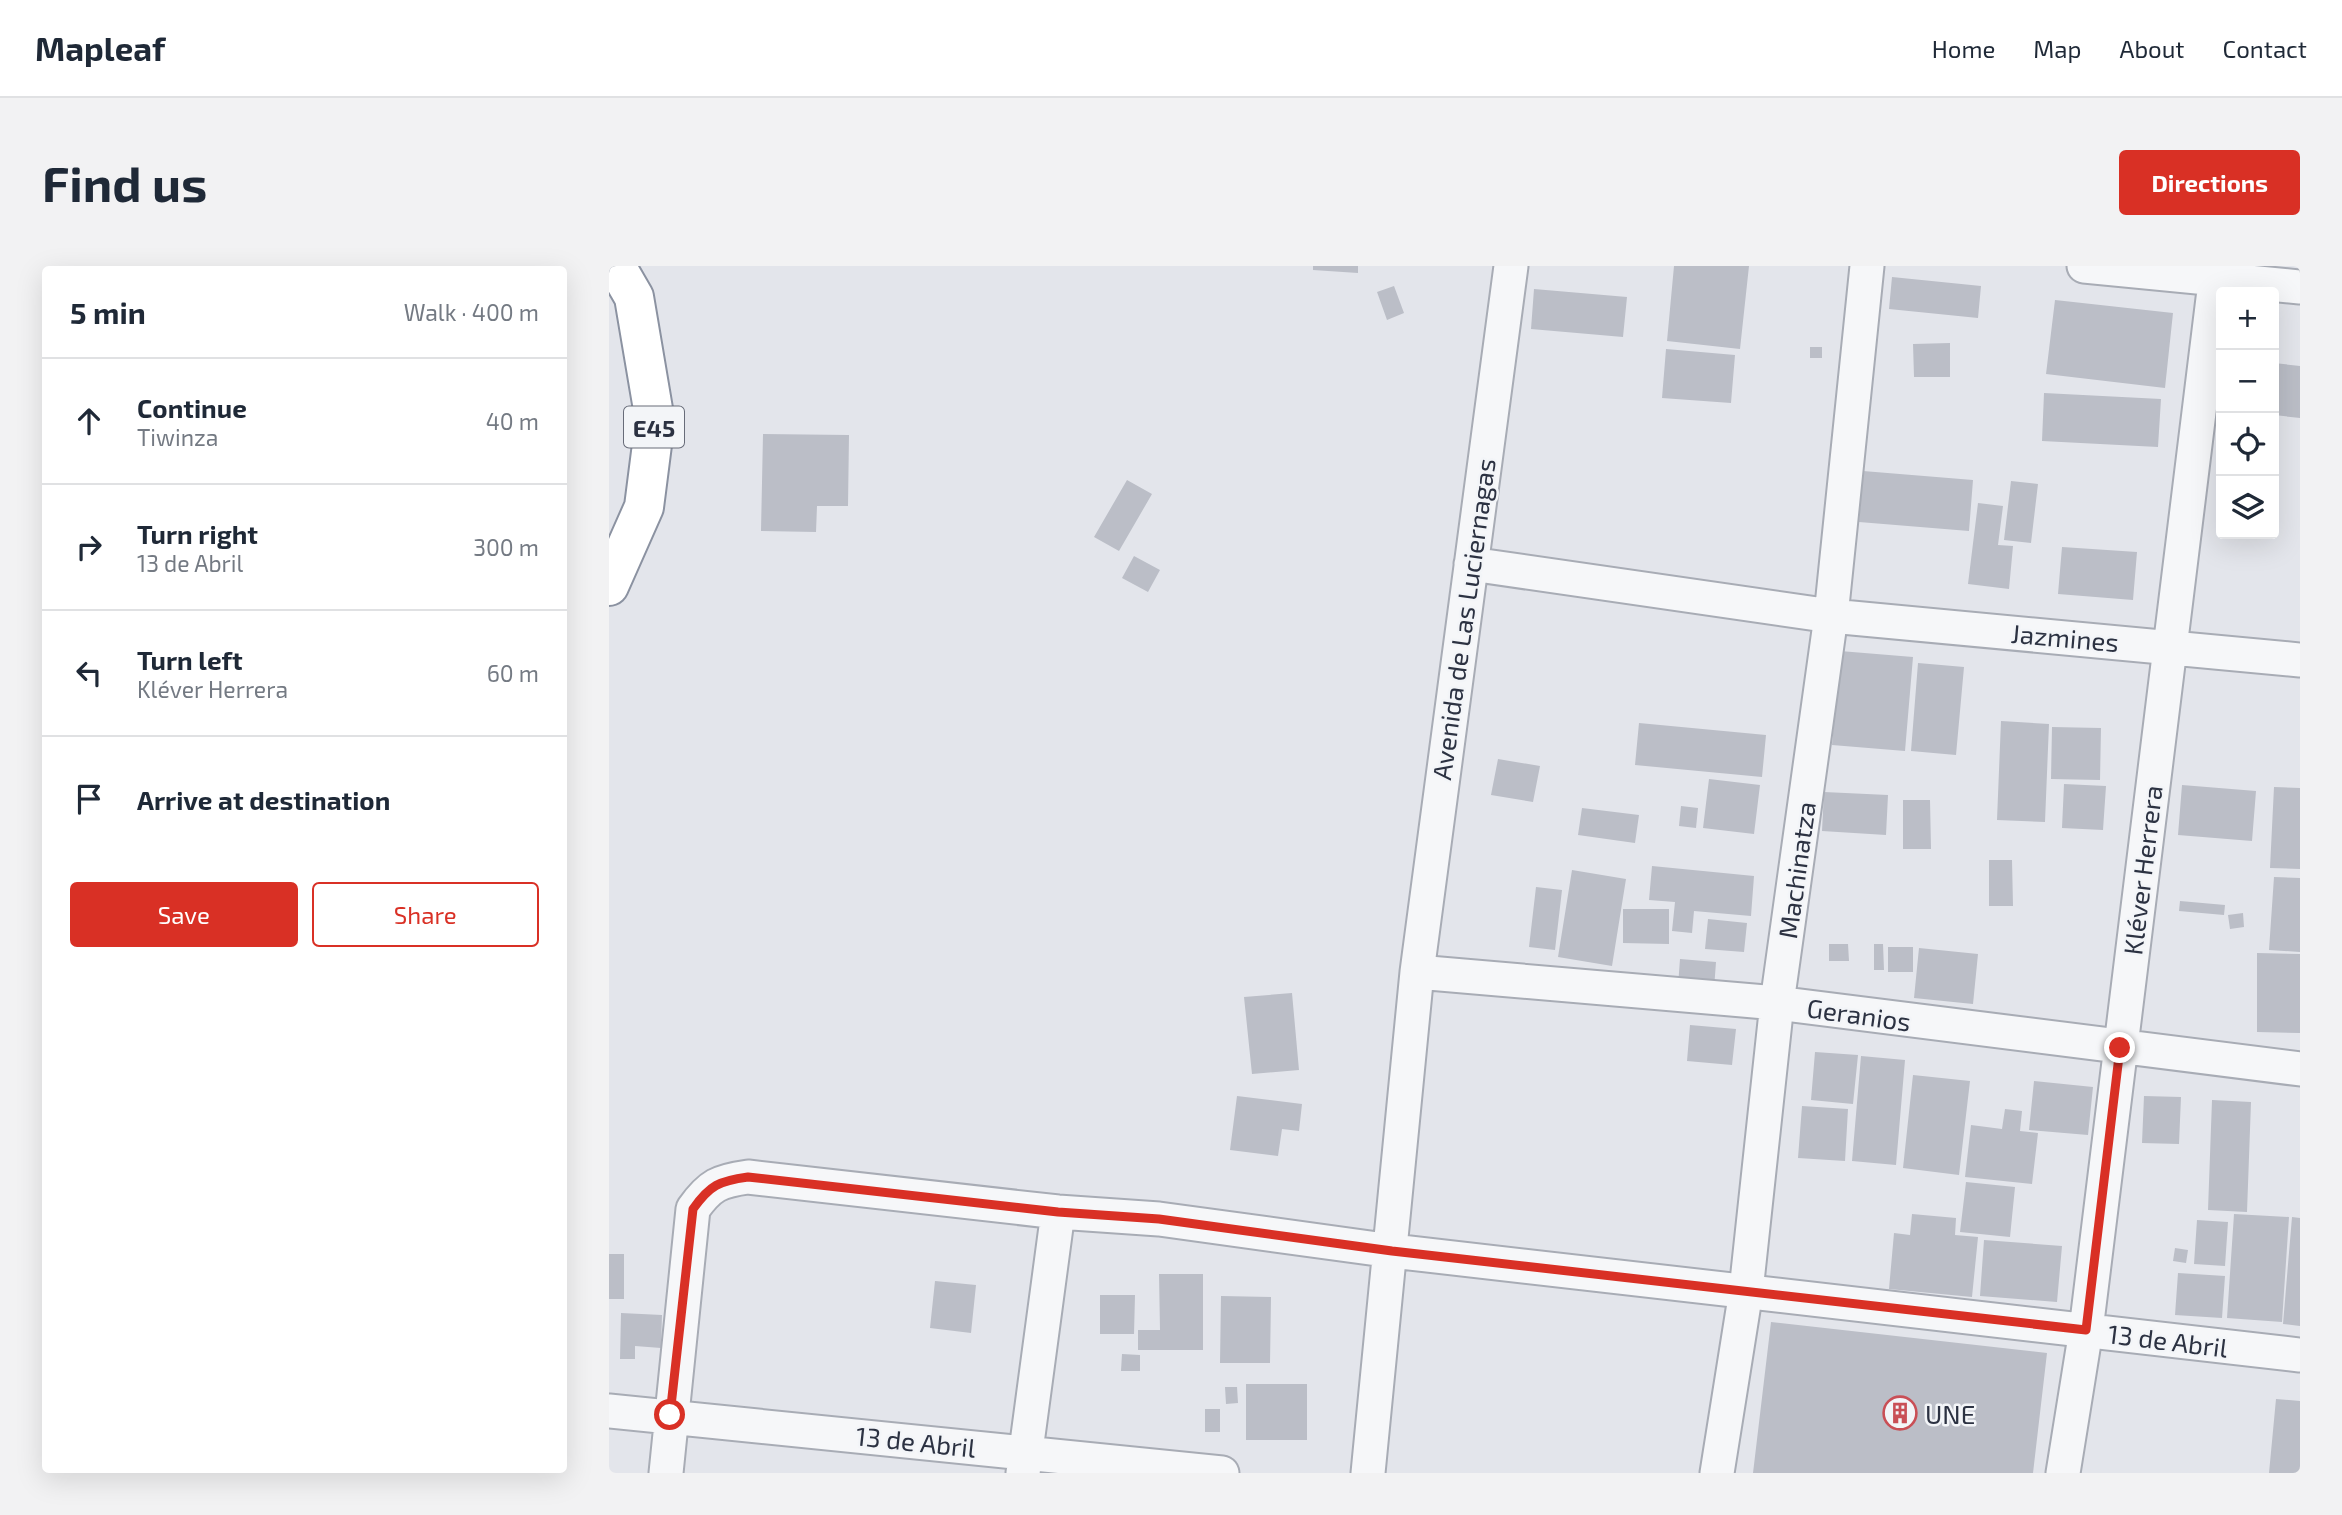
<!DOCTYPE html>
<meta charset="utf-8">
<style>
body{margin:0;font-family:"Exo 2",sans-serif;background:#f2f2f3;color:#1f2937}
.controls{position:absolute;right:21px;top:21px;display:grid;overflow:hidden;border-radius:7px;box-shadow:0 7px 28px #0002}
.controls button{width:63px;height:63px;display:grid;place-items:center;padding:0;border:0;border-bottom:2px solid #e0e1e3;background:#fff;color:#1f2937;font:35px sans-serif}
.stop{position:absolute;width:21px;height:21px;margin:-16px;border:5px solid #d93025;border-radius:50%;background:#fff}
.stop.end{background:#d93025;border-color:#fff;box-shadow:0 2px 7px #0008}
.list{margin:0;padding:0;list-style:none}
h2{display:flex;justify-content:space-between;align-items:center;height:91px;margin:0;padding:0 28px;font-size:30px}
h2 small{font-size:23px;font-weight:400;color:#747a83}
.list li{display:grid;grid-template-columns:46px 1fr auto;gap:21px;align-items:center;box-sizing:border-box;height:126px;padding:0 28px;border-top:2px solid #e0e1e3}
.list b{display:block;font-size:26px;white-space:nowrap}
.list p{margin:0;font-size:23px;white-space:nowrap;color:#747a83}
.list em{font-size:23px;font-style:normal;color:#747a83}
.actions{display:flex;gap:14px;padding:21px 28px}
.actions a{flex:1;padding:16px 0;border:2px solid #d93025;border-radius:7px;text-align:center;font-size:24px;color:#d93025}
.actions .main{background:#d93025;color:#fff}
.icon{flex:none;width:38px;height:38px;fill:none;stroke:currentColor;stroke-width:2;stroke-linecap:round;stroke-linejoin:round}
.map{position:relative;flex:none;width:1691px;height:1207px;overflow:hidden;border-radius:7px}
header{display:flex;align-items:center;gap:42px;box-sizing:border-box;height:98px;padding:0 35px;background:#fff;border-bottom:2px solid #e0e1e3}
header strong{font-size:33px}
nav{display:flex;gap:38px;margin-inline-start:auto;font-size:24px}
.intro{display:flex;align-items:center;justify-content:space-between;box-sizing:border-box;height:168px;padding:0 42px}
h1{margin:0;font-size:49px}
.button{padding:18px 32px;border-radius:7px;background:#d93025;color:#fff;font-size:24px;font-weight:700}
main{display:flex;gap:42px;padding:0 42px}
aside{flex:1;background:#fff;border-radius:7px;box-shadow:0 7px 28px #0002}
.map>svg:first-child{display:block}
</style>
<header>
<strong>Mapleaf</strong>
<nav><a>Home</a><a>Map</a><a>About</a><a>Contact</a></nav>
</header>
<div class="intro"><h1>Find us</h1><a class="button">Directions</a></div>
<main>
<aside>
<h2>5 min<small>Walk · 400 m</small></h2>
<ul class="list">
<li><svg class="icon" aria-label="ahead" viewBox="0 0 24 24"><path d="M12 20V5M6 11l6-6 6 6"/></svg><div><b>Continue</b><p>Tiwinza</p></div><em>40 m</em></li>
<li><svg class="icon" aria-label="right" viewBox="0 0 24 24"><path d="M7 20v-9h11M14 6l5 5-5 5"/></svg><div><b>Turn right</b><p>13 de Abril</p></div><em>300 m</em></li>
<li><svg class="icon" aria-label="left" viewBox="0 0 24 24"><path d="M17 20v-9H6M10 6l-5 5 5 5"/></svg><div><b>Turn left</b><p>Kléver Herrera</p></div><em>60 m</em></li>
<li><svg class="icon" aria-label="arrive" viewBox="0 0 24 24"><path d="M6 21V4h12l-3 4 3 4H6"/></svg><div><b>Arrive at destination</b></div></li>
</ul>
<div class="actions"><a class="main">Save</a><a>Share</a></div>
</aside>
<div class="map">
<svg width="1691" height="1207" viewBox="0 0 1691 1207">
<rect width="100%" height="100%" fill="#e3e5eb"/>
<!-- building -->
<path fill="#bbbec7" d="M 704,0 L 749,0 L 749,7 L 704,4 Z
M 1065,0 L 1140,0 L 1131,83 L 1058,75 Z
M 1283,11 L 1372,20 L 1369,52 L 1280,43 Z
M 785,20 L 795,47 L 778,54 L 768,26 Z
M 925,23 L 1018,31 L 1014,71 L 922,63 Z
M 1446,34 L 1564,47 L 1556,122 L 1437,108 Z
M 1341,77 L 1341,111 L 1305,111 L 1304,78 Z
M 1201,81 L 1213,81 L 1213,92 L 1201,92 Z
M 1057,83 L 1126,89 L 1122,137 L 1053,132 Z
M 1665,97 L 1691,100 L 1691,152 L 1665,149 Z
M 1435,127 L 1552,133 L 1549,181 L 1433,175 Z
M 154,168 L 240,169 L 239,240 L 208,240 L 207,266 L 152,265 Z
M 1254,205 L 1364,214 L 1360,265 L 1250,256 Z
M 518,214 L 543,228 L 510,285 L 485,271 Z
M 1402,215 L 1429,218 L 1422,277 L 1395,274 Z
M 1369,237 L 1394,240 L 1389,279 L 1404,280 L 1400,323 L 1359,318 Z
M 1453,281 L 1528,286 L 1524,334 L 1449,328 Z
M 525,290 L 551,304 L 539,326 L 513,312 Z
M 1231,385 L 1304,391 L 1296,485 L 1223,479 Z
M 1309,397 L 1355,401 L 1347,489 L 1302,485 Z
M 1392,455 L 1440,458 L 1436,556 L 1388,554 Z
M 1030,457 L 1157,469 L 1153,511 L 1026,499 Z
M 1443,461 L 1492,462 L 1491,514 L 1442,513 Z
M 889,493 L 931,500 L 924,536 L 882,529 Z
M 1100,513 L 1151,519 L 1145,568 L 1094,562 Z
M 1455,518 L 1497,520 L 1494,564 L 1453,562 Z
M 1573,519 L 1647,525 L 1643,575 L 1569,569 Z
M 1665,521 L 1691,522 L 1691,603 L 1661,602 Z
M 1215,526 L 1279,529 L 1277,569 L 1213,565 Z
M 1294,534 L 1321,534 L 1322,583 L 1294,583 Z
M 1072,540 L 1089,542 L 1087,562 L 1070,560 Z
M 973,542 L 1030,549 L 1026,577 L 969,569 Z
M 1380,594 L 1403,594 L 1404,640 L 1380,640 Z
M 1043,600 L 1145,610 L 1142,650 L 1085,645 L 1083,667 L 1063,665 L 1066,636 L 1040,634 Z
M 963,604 L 1017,613 L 1003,700 L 949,691 Z
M 1665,611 L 1691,612 L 1691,686 L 1660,684 Z
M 927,621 L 953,624 L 946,684 L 920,681 Z
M 1571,635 L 1616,639 L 1615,649 L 1570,645 Z
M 1014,643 L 1060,643 L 1060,678 L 1014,677 Z
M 1634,647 L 1635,661 L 1621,663 L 1619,649 Z
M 1099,653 L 1138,657 L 1135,686 L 1096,683 Z
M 1220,678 L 1239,678 L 1240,695 L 1220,695 Z
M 1265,678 L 1274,678 L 1275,704 L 1265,704 Z
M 1279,681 L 1304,681 L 1304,706 L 1279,706 Z
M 1310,682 L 1369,688 L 1364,738 L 1305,732 Z
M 1648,687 L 1691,688 L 1691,767 L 1648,766 Z
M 1071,693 L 1107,696 L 1105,723 L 1069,720 Z
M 683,727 L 690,804 L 643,808 L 635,731 Z
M 1081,759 L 1127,763 L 1123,799 L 1078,795 Z
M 1206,786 L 1249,789 L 1244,838 L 1202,834 Z
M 1252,790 L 1296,794 L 1287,899 L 1243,895 Z
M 1304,809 L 1361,815 L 1350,909 L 1294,902 Z
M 1425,815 L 1484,821 L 1479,869 L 1420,864 Z
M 628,830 L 693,838 L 690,865 L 673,863 L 669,890 L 621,884 Z
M 1535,830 L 1572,831 L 1570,878 L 1533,877 Z
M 1603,834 L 1642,836 L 1638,946 L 1599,944 Z
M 1193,840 L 1239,843 L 1236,895 L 1189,892 Z
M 1396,843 L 1413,845 L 1411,865 L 1429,867 L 1423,918 L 1356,911 L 1362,859 L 1393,863 Z
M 1357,916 L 1406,921 L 1401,971 L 1351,966 Z
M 1303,948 L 1347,952 L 1346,969 L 1369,971 L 1363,1031 L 1280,1023 L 1285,967 L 1301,969 Z
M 1625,948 L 1680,951 L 1673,1056 L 1618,1052 Z
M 1683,951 L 1691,952 L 1691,1060 L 1674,1058 Z
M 1588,954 L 1619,956 L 1616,1000 L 1585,998 Z
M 1375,974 L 1453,980 L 1448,1036 L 1371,1030 Z
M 1566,982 L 1579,984 L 1577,997 L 1564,995 Z
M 0,988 L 15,988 L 15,1033 L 0,1033 Z
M 1569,1007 L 1616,1010 L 1613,1052 L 1566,1049 Z
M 550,1008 L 594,1008 L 594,1084 L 529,1084 L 529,1064 L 551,1064 Z
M 326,1015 L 367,1019 L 362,1067 L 321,1062 Z
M 491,1029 L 526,1029 L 525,1068 L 491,1068 Z
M 612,1030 L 662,1031 L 661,1097 L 611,1097 Z
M 12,1047 L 53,1049 L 52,1082 L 26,1080 L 26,1093 L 11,1093 Z
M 1162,1056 L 1438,1087 L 1424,1207 L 1144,1207 Z
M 513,1088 L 531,1089 L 531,1105 L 512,1105 Z
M 637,1118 L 698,1118 L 698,1174 L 637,1174 Z
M 616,1121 L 628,1121 L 629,1137 L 617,1138 Z
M 1667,1133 L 1691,1135 L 1691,1207 L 1660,1207 Z
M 596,1143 L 611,1143 L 611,1166 L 596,1166 Z"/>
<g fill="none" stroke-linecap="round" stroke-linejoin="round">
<defs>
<path id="minor" d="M 1475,0 L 1691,21
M 862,298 L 1222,350 L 1691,394
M 808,706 L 1168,737 L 1691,803
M 0,1145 L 613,1207
M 57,1207 L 84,943 C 101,919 110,915 139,911 L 449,946 L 550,953 L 783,985 L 1691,1089
M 414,1207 L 449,946
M 759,1207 L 808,706 L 902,0
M 1108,1207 L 1137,1025 L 1168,737 L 1222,350 L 1258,0
M 1454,1207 L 1477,1064 L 1608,0"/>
<path id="trunk" d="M 0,320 L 35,241 L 46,155 L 25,31 L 7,0"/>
</defs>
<!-- minor casing -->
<use href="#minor" stroke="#a8acb5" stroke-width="37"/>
<!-- trunk casing -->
<use href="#trunk" stroke="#8b92a1" stroke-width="42"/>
<!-- minor -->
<use href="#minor" stroke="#f6f7f9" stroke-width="33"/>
<!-- trunk -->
<use href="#trunk" stroke="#fff" stroke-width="38"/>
</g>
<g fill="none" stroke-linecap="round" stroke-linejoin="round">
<!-- route -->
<path stroke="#d93025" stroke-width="9" d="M 61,1149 L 84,943 C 101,919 110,915 139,911 L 449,946 L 550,953 L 783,985 L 1477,1064 L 1511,782"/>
</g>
<!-- icons -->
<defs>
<symbol id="building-ring" viewBox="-11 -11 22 22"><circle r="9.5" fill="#f3f5f8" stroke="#c94f56" stroke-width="1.5"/><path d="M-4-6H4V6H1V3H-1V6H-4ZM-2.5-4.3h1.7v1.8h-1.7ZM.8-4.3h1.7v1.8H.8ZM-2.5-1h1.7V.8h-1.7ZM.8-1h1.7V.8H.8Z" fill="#c94f56"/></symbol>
</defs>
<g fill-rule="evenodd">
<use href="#building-ring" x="1272" y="1128" width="38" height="38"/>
</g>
<g text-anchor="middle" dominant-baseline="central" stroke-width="5" stroke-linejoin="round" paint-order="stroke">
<!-- shield labels -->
<rect fill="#f3f5f8" stroke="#686c79" stroke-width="2" x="15" y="140.5" width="60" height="41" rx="5"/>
<g font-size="24" font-weight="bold" fill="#2c3242">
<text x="45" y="161">E45</text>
</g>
<!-- street labels -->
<g font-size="26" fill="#2c3242" stroke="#f3f5f8">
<text transform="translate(854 353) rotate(-82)">Avenida de Las Luciernagas</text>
<text transform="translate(1456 371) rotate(5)">Jazmines</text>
<text transform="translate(1187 604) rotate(-82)">Machinatza</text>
<text transform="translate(1533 604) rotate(-83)">Kléver Herrera</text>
<text transform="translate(1250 748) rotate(8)">Geranios</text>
<text transform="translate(1559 1074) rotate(7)">13 de Abril</text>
<text transform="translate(307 1175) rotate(6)">13 de Abril</text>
</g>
<!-- poi labels -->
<g font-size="26" fill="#2c3242" stroke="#f3f5f8" text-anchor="start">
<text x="1316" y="1147">UNE</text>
</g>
</g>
</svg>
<div class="controls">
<button>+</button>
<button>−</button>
<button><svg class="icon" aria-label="locate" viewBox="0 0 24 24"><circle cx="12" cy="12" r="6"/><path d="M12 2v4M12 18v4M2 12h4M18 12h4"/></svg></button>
<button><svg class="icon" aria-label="layers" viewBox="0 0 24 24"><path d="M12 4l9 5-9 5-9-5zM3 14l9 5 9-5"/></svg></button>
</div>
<div class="stop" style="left:61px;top:1149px"></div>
<div class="stop end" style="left:1511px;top:782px"></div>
</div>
</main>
